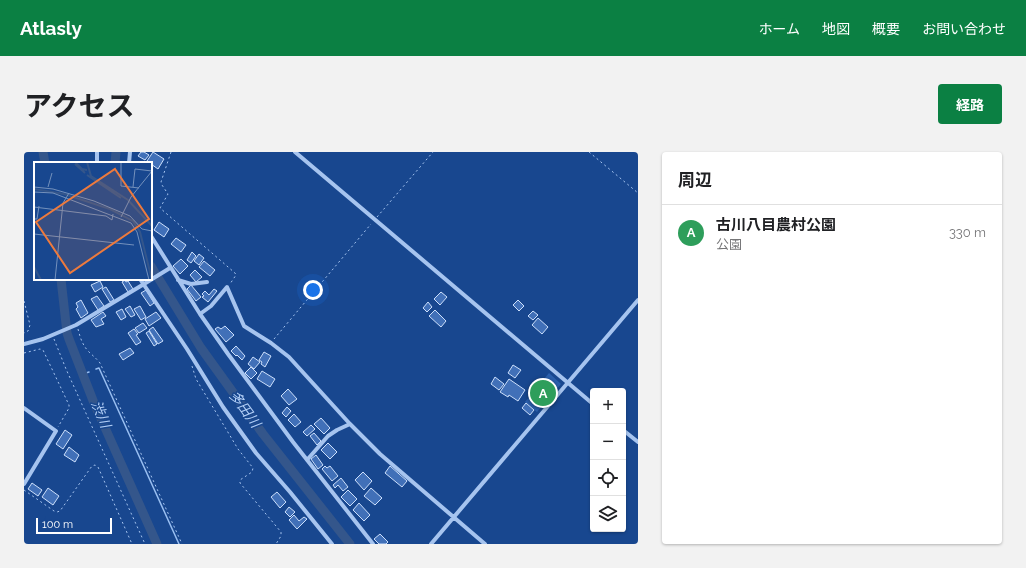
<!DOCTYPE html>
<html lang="ja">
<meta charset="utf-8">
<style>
body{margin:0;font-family:Raleway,"Noto Sans JP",sans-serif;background:#f2f2f2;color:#202124}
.controls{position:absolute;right:12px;bottom:12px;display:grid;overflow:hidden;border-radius:4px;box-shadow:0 1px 3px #0004}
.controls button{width:36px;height:36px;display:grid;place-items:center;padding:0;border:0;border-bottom:1px solid #e0e0e0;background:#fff;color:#202124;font:20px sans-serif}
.scale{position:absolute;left:12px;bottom:10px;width:76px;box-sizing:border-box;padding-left:4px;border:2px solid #fff;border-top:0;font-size:11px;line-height:14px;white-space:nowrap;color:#fff;-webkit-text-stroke:3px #18478f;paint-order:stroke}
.you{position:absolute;left:289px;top:138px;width:14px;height:14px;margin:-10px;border:3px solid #fff;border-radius:50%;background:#1a73e8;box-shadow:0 0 0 6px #1a73e833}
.badge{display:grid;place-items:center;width:26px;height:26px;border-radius:50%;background:#0b8043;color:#fff;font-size:13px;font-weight:700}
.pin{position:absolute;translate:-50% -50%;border:2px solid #fff;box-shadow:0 1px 4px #0006}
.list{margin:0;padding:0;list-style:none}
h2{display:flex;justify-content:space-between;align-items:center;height:52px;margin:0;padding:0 16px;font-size:17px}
h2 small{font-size:13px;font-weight:400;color:#757577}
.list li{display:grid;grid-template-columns:26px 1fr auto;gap:12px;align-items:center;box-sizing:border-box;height:56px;padding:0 16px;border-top:1px solid #e0e0e0}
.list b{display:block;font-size:15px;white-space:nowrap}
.list p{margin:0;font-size:13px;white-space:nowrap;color:#757577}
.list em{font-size:13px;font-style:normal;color:#757577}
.icon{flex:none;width:22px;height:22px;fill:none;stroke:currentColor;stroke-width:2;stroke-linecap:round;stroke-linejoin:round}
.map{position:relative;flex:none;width:614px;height:392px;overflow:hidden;border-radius:4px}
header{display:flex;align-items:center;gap:24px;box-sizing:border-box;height:56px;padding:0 20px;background:#0b8043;color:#fff}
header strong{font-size:19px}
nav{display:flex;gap:22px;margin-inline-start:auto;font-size:14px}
.intro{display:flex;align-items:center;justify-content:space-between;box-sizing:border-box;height:96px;padding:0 24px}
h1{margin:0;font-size:28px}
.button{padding:10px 18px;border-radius:4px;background:#0b8043;color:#fff;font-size:14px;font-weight:700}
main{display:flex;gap:24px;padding:0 24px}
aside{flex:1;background:#fff;border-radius:4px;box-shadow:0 1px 3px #0004}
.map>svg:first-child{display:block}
</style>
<header>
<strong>Atlasly</strong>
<nav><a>ホーム</a><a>地図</a><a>概要</a><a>お問い合わせ</a></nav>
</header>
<div class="intro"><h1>アクセス</h1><a class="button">経路</a></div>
<main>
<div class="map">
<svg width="614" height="392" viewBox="0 0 614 392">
<rect width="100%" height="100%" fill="#18478f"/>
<!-- green -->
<path fill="#2b60ae" d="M 525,221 L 537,232 L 513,260 L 501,250 Z"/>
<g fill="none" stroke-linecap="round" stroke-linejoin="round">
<!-- stream -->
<path stroke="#98bef1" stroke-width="1.5" d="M 72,217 L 75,216 L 155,392
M 59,222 L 65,220"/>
<!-- river -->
<path stroke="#34568b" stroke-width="9" d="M 19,0 L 21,11
M 91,11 L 92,0
M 127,114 L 177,196 L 239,282 L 326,392
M 37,127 L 43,181 L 45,187 L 70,251 L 133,392"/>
</g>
<!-- building -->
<path fill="#4170b8" stroke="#ccdffb" d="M 117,0 L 120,0 L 125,3 L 121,8 L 114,4 Z
M 129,0 L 140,7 L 134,17 L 127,12 L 127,11 L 123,9 Z
M 135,70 L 145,77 L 140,85 L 130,78 Z
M 152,86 L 162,93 L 157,100 L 147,92 Z
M 168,100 L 172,104 L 167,111 L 163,108 Z
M 175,102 L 180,106 L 175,113 L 170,109 Z
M 157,107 L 164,114 L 156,122 L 149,114 Z
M 180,109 L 191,118 L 186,124 L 175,115 Z
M 171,118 L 178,125 L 172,130 L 166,123 Z
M 101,128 L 102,130 L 104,129 L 109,137 L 104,140 L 98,130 Z
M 76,129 L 79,135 L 71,140 L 67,133 Z
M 167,133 L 177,145 L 172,149 L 163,137 Z
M 82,135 L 90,148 L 86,150 L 78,137 Z
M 190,137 L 193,139 L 184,150 L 178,145 L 180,144 L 178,142 L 181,139 L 185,143 Z
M 122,138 L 130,151 L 126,154 L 117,141 Z
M 417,140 L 423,145 L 416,153 L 410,147 Z
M 73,144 L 80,154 L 74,158 L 67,147 Z
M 57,148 L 64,161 L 57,166 L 52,157 L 54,155 L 52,151 Z
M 494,148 L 500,154 L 495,159 L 489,153 Z
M 404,150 L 408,155 L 403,160 L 399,156 Z
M 106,154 L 111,163 L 107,165 L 101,157 Z
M 116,154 L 122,165 L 117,168 L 110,157 Z
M 98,157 L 102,165 L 97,168 L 92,160 Z
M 411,158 L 422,169 L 417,175 L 405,164 Z
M 509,159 L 514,163 L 509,168 L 504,164 Z
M 79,160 L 82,164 L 77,167 L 80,172 L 72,175 L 67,168 Z
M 132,160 L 137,166 L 125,174 L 121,167 Z
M 514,166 L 524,175 L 518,182 L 508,173 Z
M 119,171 L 123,176 L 115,181 L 111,176 Z
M 201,174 L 210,183 L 202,190 L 191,177 L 194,175 L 197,177 Z
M 129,175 L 139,189 L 134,192 L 125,178 Z
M 110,177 L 114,182 L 112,183 L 117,190 L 112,193 L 104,181 Z
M 125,179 L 133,192 L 130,194 L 122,181 Z
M 212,194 L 221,204 L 218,208 L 213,203 L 212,204 L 207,199 Z
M 106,196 L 110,201 L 99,208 L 95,202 Z
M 240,200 L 247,204 L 241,215 L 237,212 L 238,210 L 235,208 Z
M 229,205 L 236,210 L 230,217 L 224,212 Z
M 489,213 L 497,218 L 491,226 L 484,221 Z
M 227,215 L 233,221 L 227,227 L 221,221 Z
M 238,219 L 251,227 L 246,235 L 233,227 Z
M 471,225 L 480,232 L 475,238 L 467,232 Z
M 485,227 L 501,238 L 494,249 L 485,243 L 484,245 L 476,240 Z
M 264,237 L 273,247 L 265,253 L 257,244 Z
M 502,251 L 510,258 L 506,263 L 498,256 Z
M 263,255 L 267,259 L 262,265 L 258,261 Z
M 270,262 L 277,270 L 271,275 L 264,268 Z
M 297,266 L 306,276 L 300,282 L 290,272 Z
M 287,273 L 291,277 L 283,284 L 279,280 Z
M 41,278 L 48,283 L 39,297 L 32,292 Z
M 290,281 L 297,289 L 293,293 L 286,284 Z
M 304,291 L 313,300 L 306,307 L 297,298 Z
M 45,295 L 55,303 L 51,310 L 40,303 Z
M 292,303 L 299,313 L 294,317 L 287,307 Z
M 301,314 L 303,316 L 306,314 L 314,324 L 308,329 L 298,317 Z
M 366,314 L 383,329 L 378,335 L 361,321 Z
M 339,320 L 348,329 L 340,338 L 331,328 Z
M 317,326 L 324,335 L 319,339 L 314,333 L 311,336 L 309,333 Z
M 8,331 L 18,338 L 14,344 L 4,337 Z
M 24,336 L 35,344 L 29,353 L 18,345 Z
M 347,336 L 358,346 L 351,353 L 340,344 Z
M 324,338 L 333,347 L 326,354 L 317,345 Z
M 253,340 L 262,350 L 256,356 L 247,345 Z
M 335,351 L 346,363 L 340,369 L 329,358 Z
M 265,355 L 271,360 L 266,365 L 261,360 Z
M 270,363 L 275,369 L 280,365 L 283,367 L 273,377 L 265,368 Z
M 356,382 L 364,390 L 362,392 L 355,392 L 350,387 Z"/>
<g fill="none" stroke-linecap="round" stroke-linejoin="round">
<!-- path -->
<path stroke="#a6c4ef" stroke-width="1" stroke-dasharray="2 3" stroke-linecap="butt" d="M 147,0 L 137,30 L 138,33 L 144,42 L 136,56 L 211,121 L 212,123 L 206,132
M 565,0 L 614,41
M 353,65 L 409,0
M 0,149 L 6,173 L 4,179 L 0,181
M 54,177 C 56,185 58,192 64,199 C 68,203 72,206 76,211 L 158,392
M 30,187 L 42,217 L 121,392
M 250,187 L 347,72
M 0,201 L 16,197 L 19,198 L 45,253 L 45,256 L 34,275
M 168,214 L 172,227 L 214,297 L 229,316 L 228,320 L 216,328 L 216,331 L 257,380 L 257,384 L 252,392
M 0,338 L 30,359 L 33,360 L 36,359 L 68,314 L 71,313 L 74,315 L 108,392"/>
<!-- minor -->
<path stroke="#a6c4ef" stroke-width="4" d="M 73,0 L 73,11
M 271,0 L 569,252
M 105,11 L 106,0
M 127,84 L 176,162 L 204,202 L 269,290 L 349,392
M 116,127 L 163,197 L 199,255 L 232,301 L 266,340 L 308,392
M 154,128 L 167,132 L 183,130
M 176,162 L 187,154 L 203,135 L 220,174 L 247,191 L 265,205 L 326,272 L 356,302 L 461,392
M 0,192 L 19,187 L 52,173 L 120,132 L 146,116
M 0,256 L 32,279 L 0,332
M 599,278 L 614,290
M 283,308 L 304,284 L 313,278 L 326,272
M 407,392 L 614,148"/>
</g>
<g text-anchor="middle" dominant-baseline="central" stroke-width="3" stroke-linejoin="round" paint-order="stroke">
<!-- water labels -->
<g font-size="14" font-style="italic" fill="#b2cef6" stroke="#18478f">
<text transform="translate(221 257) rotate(54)">多田川</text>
<text transform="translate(77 262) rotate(67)">渋川</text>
</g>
</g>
<!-- overview -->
<g transform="translate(10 10)">
<rect width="118" height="118" fill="#18478f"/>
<path fill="none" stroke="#34568b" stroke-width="2" d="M 41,0 L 48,7 L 53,8M 53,0 L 57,14 L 94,38 L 118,64M 41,2 L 51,11M 53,13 L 87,36M 0,27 L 30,32 L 76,47 L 99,59 L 106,70 L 118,118M 0,105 L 7,118"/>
<path fill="none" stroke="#7491bc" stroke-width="1" d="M 87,0 L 87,24 L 105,26M 0,25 L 19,27 L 60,39 L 96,54 L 108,67 L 118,69M 14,25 L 18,11M 99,25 L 101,7 L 118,9M 0,30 L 19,31 L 97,61 L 103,70 L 115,118M 0,45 L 72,54 L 78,58 L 79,52M 87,55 L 97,35 L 118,9M 0,57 L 3,57 L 5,44M 0,72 L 100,83M 21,118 L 29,41 L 35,31"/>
<path fill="#ed7a3d" fill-opacity="0.15" stroke="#ed7a3d" stroke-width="2" d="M 81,7 L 115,57 L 36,111 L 2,60 Z"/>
<rect width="118" height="118" fill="none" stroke="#fff" stroke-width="2"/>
</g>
</svg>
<div class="controls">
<button>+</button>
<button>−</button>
<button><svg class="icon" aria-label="locate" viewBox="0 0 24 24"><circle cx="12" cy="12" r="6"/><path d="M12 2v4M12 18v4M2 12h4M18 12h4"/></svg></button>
<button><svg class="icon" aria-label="layers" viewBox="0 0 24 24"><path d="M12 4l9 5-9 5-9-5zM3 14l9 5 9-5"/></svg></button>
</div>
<div class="scale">100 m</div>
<div class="you"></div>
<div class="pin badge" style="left:519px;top:241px;background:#2e9e5b">A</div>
</div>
<aside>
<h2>周辺<small></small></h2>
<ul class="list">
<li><span class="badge" style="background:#2e9e5b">A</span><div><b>古川八目農村公園</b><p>公園</p></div><em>330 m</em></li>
</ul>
</aside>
</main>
